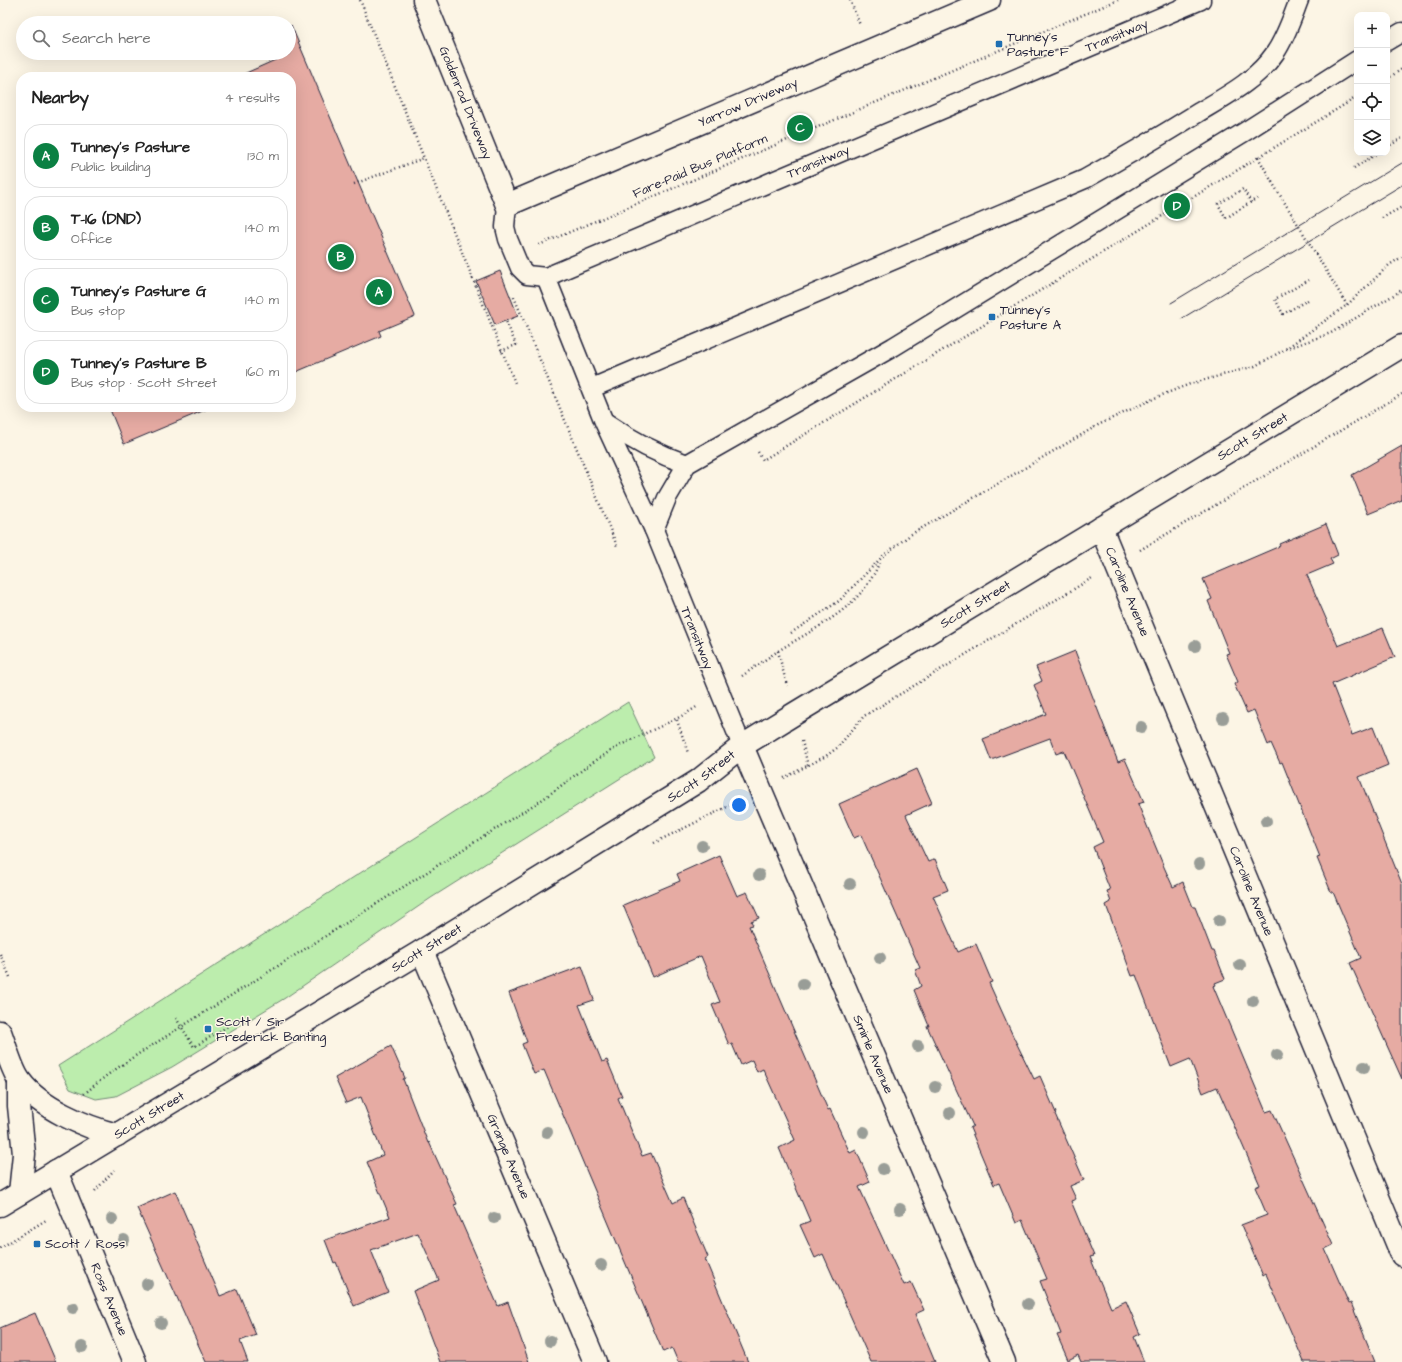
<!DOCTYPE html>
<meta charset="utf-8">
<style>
body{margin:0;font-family:"Architects Daughter",sans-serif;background:#f6f6f6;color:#222}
.controls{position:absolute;right:12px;top:12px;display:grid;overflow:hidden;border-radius:8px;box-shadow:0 4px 16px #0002}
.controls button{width:36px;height:36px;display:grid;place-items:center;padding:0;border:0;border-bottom:1px solid #e0e0e0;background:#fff;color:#222;font:20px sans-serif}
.you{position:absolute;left:739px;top:805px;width:14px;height:14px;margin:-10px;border:3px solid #fff;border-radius:50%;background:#1a73e8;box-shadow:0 0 0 6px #1a73e833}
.badge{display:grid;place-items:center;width:26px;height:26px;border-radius:50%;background:#0b8043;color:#fff;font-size:13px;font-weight:700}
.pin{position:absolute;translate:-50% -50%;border:2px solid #fff;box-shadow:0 1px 4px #0006}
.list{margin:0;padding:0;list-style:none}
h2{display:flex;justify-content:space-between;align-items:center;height:52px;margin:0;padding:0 16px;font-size:17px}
h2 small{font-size:13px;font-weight:400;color:#767676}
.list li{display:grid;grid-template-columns:26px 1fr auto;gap:12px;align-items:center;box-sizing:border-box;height:64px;margin:0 8px 8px;padding:0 8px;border:1px solid #e0e0e0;border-radius:16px}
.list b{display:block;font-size:15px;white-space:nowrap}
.list p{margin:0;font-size:13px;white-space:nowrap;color:#767676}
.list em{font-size:13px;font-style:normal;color:#767676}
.icon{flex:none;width:22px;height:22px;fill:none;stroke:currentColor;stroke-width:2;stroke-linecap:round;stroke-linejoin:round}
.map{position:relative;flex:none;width:1402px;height:1362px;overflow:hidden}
.search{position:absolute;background:#fff;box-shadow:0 4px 16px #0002;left:16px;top:16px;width:280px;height:44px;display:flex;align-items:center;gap:10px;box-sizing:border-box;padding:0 14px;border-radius:22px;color:#767676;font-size:15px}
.panel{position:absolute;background:#fff;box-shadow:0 4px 16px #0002;left:16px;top:72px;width:280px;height:340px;border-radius:16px}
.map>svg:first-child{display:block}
</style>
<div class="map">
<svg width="1402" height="1362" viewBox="0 0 1402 1362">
<rect width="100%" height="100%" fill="#fcf5e5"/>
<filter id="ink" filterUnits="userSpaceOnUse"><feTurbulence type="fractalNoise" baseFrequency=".025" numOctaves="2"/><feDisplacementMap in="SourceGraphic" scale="8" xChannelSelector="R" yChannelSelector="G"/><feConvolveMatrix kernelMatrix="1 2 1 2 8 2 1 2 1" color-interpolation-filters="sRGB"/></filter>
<g filter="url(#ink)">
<!-- green -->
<path fill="#bcedad" stroke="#6f8874" d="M 628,702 L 654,757 L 431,898 L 285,998 L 172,1067 L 116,1096 L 96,1099 L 70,1089 L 58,1066 Z"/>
<!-- building -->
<path fill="#e6aba3" stroke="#22223b" d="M 291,25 L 415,316 L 379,331 L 381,336 L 291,374 L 291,77 L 237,77 L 291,53 Z
M 500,271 L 518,316 L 495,325 L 476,281 Z
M 109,407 L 212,407 L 124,444 Z
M 1402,446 L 1402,500 L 1368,514 L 1352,475 Z
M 1326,524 L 1338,555 L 1330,559 L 1333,564 L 1307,575 L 1338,646 L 1383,628 L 1395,657 L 1332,684 L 1352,735 L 1373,727 L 1388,765 L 1359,777 L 1402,884 L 1402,1079 L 1350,963 L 1361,958 L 1333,892 L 1331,892 L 1317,858 L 1320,857 L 1282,762 L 1280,763 L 1271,743 L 1268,745 L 1254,710 L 1247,713 L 1234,684 L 1238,682 L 1226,654 L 1229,653 L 1208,601 L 1212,599 L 1203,579 L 1280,546 L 1279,544 Z
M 1075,651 L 1118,762 L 1125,759 L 1144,802 L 1138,804 L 1164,867 L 1173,887 L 1183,882 L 1193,907 L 1195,907 L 1212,951 L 1214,951 L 1225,979 L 1215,983 L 1216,985 L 1213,986 L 1266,1112 L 1272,1110 L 1333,1245 L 1325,1249 L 1349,1304 L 1351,1303 L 1375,1362 L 1304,1362 L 1266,1274 L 1263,1276 L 1241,1225 L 1267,1215 L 1255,1187 L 1260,1185 L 1217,1087 L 1203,1093 L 1190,1059 L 1171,1067 L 1136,975 L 1132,976 L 1106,905 L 1111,902 L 1107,891 L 1110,890 L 1093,847 L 1103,842 L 1064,751 L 1056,754 L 1050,738 L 991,760 L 983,739 L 1046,714 L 1034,685 L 1042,681 L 1036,667 Z
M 917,769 L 932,803 L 906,815 L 928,862 L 935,859 L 948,890 L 933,896 L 958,952 L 976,944 L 992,982 L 989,983 L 1013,1036 L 1034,1079 L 1040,1076 L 1056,1113 L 1055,1114 L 1084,1180 L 1070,1186 L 1076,1199 L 1071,1201 L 1094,1256 L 1090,1257 L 1111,1308 L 1126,1301 L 1140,1334 L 1134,1337 L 1144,1362 L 1081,1362 L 1078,1355 L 1068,1360 L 1057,1335 L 1061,1334 L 1040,1281 L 1047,1279 L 1022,1220 L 1016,1223 L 999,1183 L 994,1185 L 970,1128 L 973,1126 L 927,1026 L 929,1026 L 914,990 L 921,986 L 915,970 L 920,968 L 861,835 L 854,838 L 839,804 Z
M 719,855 L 737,896 L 747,892 L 759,918 L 751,921 L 753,925 L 749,926 L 828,1110 L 830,1109 L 850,1153 L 856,1150 L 870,1182 L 859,1187 L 904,1285 L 911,1282 L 924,1310 L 915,1314 L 935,1362 L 871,1362 L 823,1254 L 815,1258 L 800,1225 L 810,1221 L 779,1148 L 795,1140 L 763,1069 L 757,1072 L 752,1060 L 741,1065 L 732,1044 L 729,1045 L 712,1005 L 720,1002 L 701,956 L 653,977 L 623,905 L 680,881 L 677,874 Z
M 582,966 L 594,1000 L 579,1005 L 602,1062 L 607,1060 L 622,1096 L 618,1098 L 642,1156 L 651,1153 L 673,1203 L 683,1198 L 708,1257 L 705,1259 L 748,1362 L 678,1362 L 672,1348 L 663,1352 L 544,1070 L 534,1074 L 522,1044 L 527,1042 L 509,993 Z
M 391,1046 L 405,1078 L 403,1079 L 428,1143 L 429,1142 L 457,1204 L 454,1205 L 498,1306 L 508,1302 L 529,1362 L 440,1362 L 413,1291 L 439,1280 L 418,1233 L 371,1250 L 388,1292 L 354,1306 L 336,1262 L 334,1263 L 325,1240 L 390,1217 L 367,1162 L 383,1155 L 361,1097 L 346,1103 L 335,1078 Z
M 175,1191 L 220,1296 L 237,1289 L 256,1335 L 240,1341 L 248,1362 L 206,1362 L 137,1208 Z
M 35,1313 L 56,1362 L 0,1362 L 0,1328 Z"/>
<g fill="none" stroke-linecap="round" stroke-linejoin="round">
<defs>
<g id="lane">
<path d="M 1387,41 L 1402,32"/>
<path d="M 507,205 L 505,227 L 508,239 L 520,268 L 527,275 L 546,277"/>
<path d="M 592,388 L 1085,179 C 1123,158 1159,137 1196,114 C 1224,97 1256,81 1275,53 C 1286,37 1292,18 1299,0"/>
<path d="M 605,422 C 631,440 657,454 687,464"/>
<path d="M 654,530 L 667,498 L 687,464 L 893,347 L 1246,131 L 1357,60"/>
<path id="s1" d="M 742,746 L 654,530 L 604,422 L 546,277 L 1201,0"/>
</g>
<g id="street">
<path id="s2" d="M 424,0 L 507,205 L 989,0"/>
<path id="s3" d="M 1101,528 L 1402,1255"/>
<path id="s4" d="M 742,746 L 1004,1362"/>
<path id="s5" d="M 422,951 L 595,1362"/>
<path d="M 0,1032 C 5,1045 12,1071 20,1081 C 40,1108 85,1127 117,1135"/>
<path d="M 19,1080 L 19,1106 L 24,1154 L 20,1193"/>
<path id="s6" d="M 56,1171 L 135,1362"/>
</g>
<g id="secondary">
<path id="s7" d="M 0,1205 L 422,951 L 698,781 L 742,746 L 794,714 L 1402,346"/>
</g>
</defs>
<!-- lane casing -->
<use href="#lane" stroke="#22223b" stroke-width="21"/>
<!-- street casing -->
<use href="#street" stroke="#22223b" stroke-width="25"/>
<!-- secondary casing -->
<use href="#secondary" stroke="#22223b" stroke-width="25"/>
<!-- path -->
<path stroke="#22223b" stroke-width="2.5" stroke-dasharray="1 3" stroke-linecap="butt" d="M 360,0 L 515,383
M 850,0 L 860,25
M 1387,79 L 1402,69
M 1387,147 L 1402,138
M 1258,157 L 1272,182
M 1354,168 L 1378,153
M 354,184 L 424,158
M 1226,218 L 1218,204 L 1243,189 L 1252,204
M 1382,218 L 1402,207
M 539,245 L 1118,0
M 1330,277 L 1347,305
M 514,297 L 617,546
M 1308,300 L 1283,314 L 1275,299 L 1309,280
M 1286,349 L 1331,333 L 1402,290
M 501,351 L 516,345 L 506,321
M 758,452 L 763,460 L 1357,97
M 1140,550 L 1402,394
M 791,633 L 839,601 L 884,555 L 910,535 L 1100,424 L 1157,397 L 1190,384 L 1255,366 L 1266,360 L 1284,350 L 1347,305 L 1389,265 L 1402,257
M 778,651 L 787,686
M 742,676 C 758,665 775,652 793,642 C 827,622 864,602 879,563
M 677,720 L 688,753
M 802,741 L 808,766
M 784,778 L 826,756 L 837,748 L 864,716 L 1092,578
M 654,843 L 735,803
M 0,954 L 10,977
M 176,1018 L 194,1047 L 241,1018
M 84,1094 L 106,1076 L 132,1058 L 543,799 C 571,779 598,756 629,741 C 653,729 676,721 698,706
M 95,1191 L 114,1170
M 0,1248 L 46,1220"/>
<!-- lane -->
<use href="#lane" stroke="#fcf5e5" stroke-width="18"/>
<!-- street -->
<use href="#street" stroke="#fcf5e5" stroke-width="22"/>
<!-- secondary -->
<use href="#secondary" stroke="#fcf5e5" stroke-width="22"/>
<!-- tram -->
<path stroke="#22223b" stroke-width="1" d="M 1171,303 L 1402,163
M 1181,319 L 1402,185"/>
<!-- path-bridge -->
<path stroke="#22223b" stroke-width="2.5" stroke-dasharray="1 3" stroke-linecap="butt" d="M 1272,182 L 1330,277
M 1226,218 L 1259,197"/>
</g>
<!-- trees -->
<g fill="#999d97">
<circle cx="1195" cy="646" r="6"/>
<circle cx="1223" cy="718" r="6"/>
<circle cx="1141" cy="727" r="6"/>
<circle cx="1266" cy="821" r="6"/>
<circle cx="702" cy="846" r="6"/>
<circle cx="1199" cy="864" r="6"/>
<circle cx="759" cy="875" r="6"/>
<circle cx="850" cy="884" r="6"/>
<circle cx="1219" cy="921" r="6"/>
<circle cx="880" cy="958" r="6"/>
<circle cx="1240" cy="965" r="6"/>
<circle cx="803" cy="984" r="6"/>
<circle cx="1253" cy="1001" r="6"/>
<circle cx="918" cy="1046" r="6"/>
<circle cx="1277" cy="1055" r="6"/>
<circle cx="1364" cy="1067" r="6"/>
<circle cx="935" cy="1087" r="6"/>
<circle cx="950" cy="1113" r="6"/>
<circle cx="547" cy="1132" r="6"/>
<circle cx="864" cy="1132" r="6"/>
<circle cx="883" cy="1169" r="6"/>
<circle cx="900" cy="1209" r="6"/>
<circle cx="494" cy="1218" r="6"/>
<circle cx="112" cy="1219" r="6"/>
<circle cx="124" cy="1240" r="6"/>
<circle cx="601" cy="1265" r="6"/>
<circle cx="147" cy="1284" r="6"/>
<circle cx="1028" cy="1304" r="6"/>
<circle cx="73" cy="1308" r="6"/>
<circle cx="161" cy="1323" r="6"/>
<circle cx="550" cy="1341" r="6"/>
<circle cx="82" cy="1347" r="6"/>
</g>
</g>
<!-- markers -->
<g fill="#1f6fb2" stroke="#fcf5e5" stroke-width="1.5">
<rect x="995" y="40" width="8" height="8" rx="2"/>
<rect x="988" y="313" width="8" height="8" rx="2"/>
<rect x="204" y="1025" width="8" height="8" rx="2"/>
<rect x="33" y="1240" width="8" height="8" rx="2"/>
</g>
<g text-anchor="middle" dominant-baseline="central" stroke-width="3" stroke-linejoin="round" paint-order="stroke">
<!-- street labels -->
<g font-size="13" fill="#22223b" stroke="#fcf5e5">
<text stroke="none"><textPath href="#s1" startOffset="1128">Transitway</textPath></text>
<text stroke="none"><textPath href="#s2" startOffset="111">Goldenrod Driveway</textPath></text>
<text stroke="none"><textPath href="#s2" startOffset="483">Yarrow Driveway</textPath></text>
<text stroke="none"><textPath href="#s1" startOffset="804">Transitway</textPath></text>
<text transform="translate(700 166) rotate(-23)">Fare-Paid Bus Platform</text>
<text stroke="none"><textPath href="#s7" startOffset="1470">Scott Street</textPath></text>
<text stroke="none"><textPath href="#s3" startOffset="69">Caroline Avenue</textPath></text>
<text stroke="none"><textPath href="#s7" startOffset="1146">Scott Street</textPath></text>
<text transform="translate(697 638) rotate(68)">Transitway</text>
<text stroke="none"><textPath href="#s7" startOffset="822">Scott Street</textPath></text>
<text stroke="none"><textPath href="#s3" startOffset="393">Caroline Avenue</textPath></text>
<text stroke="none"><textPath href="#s7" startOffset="498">Scott Street</textPath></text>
<text stroke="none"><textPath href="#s4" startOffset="335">Smirle Avenue</textPath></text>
<text stroke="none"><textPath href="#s7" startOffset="174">Scott Street</textPath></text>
<text stroke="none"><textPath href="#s5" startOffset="223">Grange Avenue</textPath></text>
<text stroke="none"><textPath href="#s6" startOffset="139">Ross Avenue</textPath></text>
</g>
<!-- poi labels -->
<g font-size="13" fill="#22223b" stroke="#fcf5e5" text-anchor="start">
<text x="1007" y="37">Tunney's<tspan x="1007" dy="15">Pasture F</tspan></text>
<text x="1000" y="310">Tunney's<tspan x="1000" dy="15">Pasture A</tspan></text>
<text x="216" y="1022">Scott / Sir<tspan x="216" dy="15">Frederick Banting</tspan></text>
<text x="45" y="1244">Scott / Ross</text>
</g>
</g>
</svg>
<div class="controls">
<button>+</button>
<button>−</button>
<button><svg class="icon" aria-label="locate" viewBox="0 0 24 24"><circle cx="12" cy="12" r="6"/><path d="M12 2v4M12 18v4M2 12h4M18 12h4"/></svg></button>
<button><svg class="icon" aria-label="layers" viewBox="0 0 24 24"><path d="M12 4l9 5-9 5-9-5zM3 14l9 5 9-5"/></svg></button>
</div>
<div class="you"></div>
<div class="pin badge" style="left:379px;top:292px">A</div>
<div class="pin badge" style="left:341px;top:257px">B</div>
<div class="pin badge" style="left:800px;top:128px">C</div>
<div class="pin badge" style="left:1177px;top:206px">D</div>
<div class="search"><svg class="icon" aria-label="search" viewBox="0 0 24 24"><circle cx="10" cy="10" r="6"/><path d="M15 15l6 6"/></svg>Search here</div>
<section class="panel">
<h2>Nearby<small>4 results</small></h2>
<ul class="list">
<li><span class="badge">A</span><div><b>Tunney's Pasture</b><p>Public building</p></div><em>130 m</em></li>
<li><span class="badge">B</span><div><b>T-16 (DND)</b><p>Office</p></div><em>140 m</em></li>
<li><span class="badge">C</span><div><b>Tunney's Pasture G</b><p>Bus stop</p></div><em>140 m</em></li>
<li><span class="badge">D</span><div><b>Tunney's Pasture B</b><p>Bus stop · Scott Street</p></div><em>160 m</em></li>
</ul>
</section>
</div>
